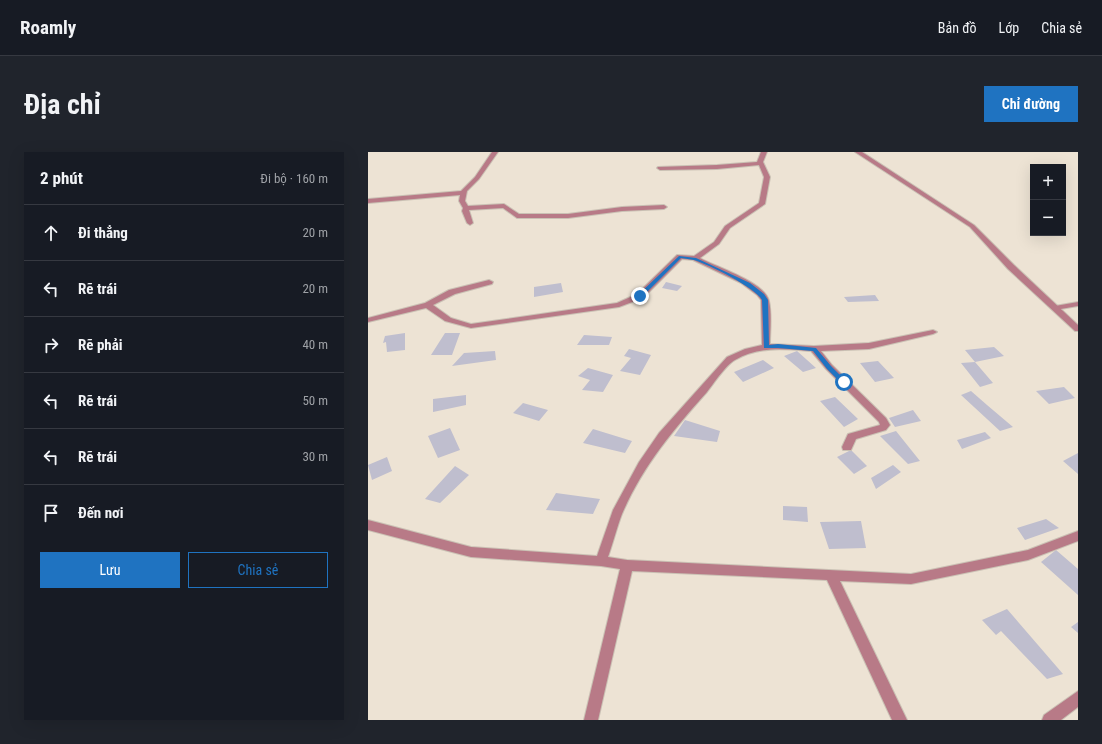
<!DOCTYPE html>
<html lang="vi">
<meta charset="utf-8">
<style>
body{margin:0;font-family:"Roboto Condensed",sans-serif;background:#20242c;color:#f1f3f6}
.controls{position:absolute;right:12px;top:12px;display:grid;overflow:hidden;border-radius:0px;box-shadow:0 4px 16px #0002}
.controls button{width:36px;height:36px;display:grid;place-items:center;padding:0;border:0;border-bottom:1px solid #363941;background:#171b24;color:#f1f3f6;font:20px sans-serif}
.stop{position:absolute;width:12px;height:12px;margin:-9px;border:3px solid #1f73c1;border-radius:50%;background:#fff}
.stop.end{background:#1f73c1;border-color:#fff;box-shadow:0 1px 4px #0008}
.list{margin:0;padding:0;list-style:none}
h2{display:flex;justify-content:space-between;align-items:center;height:52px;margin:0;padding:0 16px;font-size:17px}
h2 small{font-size:13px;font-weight:400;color:#9ea1a6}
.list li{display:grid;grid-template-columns:26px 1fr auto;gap:12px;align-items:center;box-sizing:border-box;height:56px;padding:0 16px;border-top:1px solid #363941}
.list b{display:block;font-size:15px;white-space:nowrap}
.list em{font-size:13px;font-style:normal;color:#9ea1a6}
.actions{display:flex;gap:8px;padding:12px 16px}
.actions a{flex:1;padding:9px 0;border:1px solid #1f73c1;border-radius:0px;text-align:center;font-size:14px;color:#1f73c1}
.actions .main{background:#1f73c1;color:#fff}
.icon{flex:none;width:22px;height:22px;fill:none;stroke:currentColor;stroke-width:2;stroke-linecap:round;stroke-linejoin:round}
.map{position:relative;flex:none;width:710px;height:568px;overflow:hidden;border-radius:0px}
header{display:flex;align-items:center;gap:24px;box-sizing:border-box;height:56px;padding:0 20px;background:#171b24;border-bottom:1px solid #363941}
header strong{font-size:19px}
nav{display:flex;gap:22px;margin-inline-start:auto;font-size:14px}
.intro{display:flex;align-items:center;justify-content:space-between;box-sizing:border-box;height:96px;padding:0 24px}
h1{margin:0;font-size:28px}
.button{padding:10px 18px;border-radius:0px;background:#1f73c1;color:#fff;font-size:14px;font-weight:700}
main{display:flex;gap:24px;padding:0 24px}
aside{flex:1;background:#171b24;border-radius:0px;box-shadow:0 4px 16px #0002}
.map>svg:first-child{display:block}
</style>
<header>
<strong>Roamly</strong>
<nav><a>Bản đồ</a><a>Lớp</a><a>Chia sẻ</a></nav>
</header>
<div class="intro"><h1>Địa chỉ</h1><a class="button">Chỉ đường</a></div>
<main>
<aside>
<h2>2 phút<small>Đi bộ · 160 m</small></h2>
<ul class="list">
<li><svg class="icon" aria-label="ahead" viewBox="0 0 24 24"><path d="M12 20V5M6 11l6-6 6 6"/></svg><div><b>Đi thẳng</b></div><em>20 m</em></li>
<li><svg class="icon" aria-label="left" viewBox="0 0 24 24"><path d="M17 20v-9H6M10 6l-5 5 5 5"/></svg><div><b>Rẽ trái</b></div><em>20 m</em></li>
<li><svg class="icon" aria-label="right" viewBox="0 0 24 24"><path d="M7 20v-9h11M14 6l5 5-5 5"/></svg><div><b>Rẽ phải</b></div><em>40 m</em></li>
<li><svg class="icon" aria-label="left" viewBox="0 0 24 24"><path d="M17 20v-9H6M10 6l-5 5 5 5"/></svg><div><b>Rẽ trái</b></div><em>50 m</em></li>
<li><svg class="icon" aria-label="left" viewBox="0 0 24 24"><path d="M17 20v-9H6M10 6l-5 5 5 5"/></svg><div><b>Rẽ trái</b></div><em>30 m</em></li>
<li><svg class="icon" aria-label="arrive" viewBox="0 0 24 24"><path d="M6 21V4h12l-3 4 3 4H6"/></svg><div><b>Đến nơi</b></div></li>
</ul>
<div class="actions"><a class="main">Lưu</a><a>Chia sẻ</a></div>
</aside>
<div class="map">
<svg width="710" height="568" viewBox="0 0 710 568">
<rect width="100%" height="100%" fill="#ede3d4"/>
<!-- building -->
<path fill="#bfbece" d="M 298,130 L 314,134 L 309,139 L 294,136 Z
M 193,131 L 195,140 L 166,145 L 166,135 Z
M 507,143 L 511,149 L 480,150 L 476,145 Z
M 37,181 L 37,198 L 19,200 L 18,190 L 15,191 L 17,184 Z
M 77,181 L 92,181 L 84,203 L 63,203 Z
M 216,183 L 244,185 L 241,193 L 209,193 Z
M 626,195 L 636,204 L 607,210 L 597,198 Z
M 261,197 L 283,203 L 272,223 L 252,219 L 263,206 L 256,204 Z
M 127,199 L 128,208 L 84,214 L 96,201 Z
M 429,199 L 448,216 L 435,220 L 416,204 Z
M 395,208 L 406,216 L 375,230 L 366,220 Z
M 510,209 L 526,226 L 507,230 L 492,211 Z
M 607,210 L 625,231 L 612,235 L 593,211 Z
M 220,216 L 245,223 L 235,240 L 214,238 L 222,228 L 210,224 Z
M 696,235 L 707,246 L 681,252 L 668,239 Z
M 603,239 L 619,253 L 645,275 L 632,279 L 593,243 Z
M 98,243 L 98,253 L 65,260 L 65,247 Z
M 467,245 L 490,267 L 476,275 L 452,249 Z
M 155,251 L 180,258 L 171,269 L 145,261 Z
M 545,258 L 553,269 L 527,275 L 521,266 Z
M 317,268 L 352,279 L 349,290 L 306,284 Z
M 82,276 L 92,298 L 70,306 L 60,284 Z
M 225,277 L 264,289 L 257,301 L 215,291 Z
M 528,279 L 552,309 L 540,312 L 512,284 Z
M 617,280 L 623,286 L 594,297 L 589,288 Z
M 483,298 L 499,314 L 486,322 L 469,305 Z
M 710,301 L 710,322 L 695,309 Z
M 19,305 L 24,319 L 4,328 L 0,313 Z
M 525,313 L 533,320 L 508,337 L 503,326 Z
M 87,314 L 101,323 L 72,351 L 57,347 Z
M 188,341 L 232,347 L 225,362 L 178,358 Z
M 415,354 L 439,355 L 440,370 L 415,368 Z
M 678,367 L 691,376 L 657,388 L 649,376 Z
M 493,369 L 498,396 L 461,397 L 452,370 Z
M 688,398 L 710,417 L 710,443 L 673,410 Z
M 639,457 L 695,522 L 679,527 L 633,479 L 628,483 L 614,468 Z
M 710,470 L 710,481 L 703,475 Z"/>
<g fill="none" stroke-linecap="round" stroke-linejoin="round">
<defs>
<path id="service" d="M 710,150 L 710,154 L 687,158 L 683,156 L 687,154 Z"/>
<path id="minor" d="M 124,0 L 130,0 L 111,27 L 99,39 L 97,49 L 100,54 L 136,52 L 151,62 L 200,62 L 254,55 L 296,53 L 299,55 L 296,57 L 254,59 L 200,66 L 149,66 L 135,56 L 101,58 L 105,71 L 102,73 L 99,71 L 94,59 L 95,56 L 91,49 L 92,43 L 0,51 L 0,47 L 93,39 L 107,25 Z
M 393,0 L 399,0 L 395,10 L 402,25 L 397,52 L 362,76 L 351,92 L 332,106 C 348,115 397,130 401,149 C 404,162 402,179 402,192 L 446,194 L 501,191 L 565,178 L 569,180 L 565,182 L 501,197 L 453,199 L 464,213 L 518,266 L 522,273 L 518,278 L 488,287 L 483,298 L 475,298 L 474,295 L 480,282 L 512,273 L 511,270 L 458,217 L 443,199 C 417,197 391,194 367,208 C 358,213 346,231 339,240 C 306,277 274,315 254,362 C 249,375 245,391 240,405 L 259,408 L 543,422 L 660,398 L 710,379 L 710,389 L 660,408 L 543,432 L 472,429 L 539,568 L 524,568 L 459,428 L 264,419 L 230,568 L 216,568 L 252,417 L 233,414 L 103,405 L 0,378 L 0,368 L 103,395 L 229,404 L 245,358 L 271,310 L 291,281 L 359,205 L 377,197 L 394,193 L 393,148 L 389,143 L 373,131 L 325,108 L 314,107 L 275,146 L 251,155 L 103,176 L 77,169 L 58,156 L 0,170 L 0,166 L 57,151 L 81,138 L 121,128 L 125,130 L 124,132 L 87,142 L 65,153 L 83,166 L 103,172 L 249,151 L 269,142 L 309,103 L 326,104 L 346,90 L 357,74 L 391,51 L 396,25 L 391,13 L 349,17 L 292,18 L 289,16 L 290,15 L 349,13 L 389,10 Z
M 487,0 L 494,0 L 606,73 L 646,113 L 710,173 L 710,179 L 707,179 L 640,117 L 602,75 Z
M 710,539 L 710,555 L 693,568 L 674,568 L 676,563 Z"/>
</defs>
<!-- service casing -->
<use href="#service" stroke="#cac1b4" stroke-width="2"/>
<!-- minor casing -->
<use href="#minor" stroke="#cac1b4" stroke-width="2"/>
<!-- service -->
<use href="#service" fill="#b87a87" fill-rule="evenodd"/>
<!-- minor -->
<use href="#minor" fill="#b87a87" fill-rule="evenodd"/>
</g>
<!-- route -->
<path fill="#1f73c1" d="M 311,104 L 328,106 L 382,131 L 396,142 L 400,148 L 401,193 L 410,192 L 448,196 L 463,214 L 478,229 L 478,232 L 474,232 L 459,217 L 445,199 L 410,196 L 396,196 L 394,148 C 388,136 340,112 326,108 C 322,107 317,107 313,106 L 274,145 L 270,145 L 270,143 Z"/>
</svg>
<div class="controls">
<button>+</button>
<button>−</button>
</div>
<div class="stop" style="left:476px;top:230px"></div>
<div class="stop end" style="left:272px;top:144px"></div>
</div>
</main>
